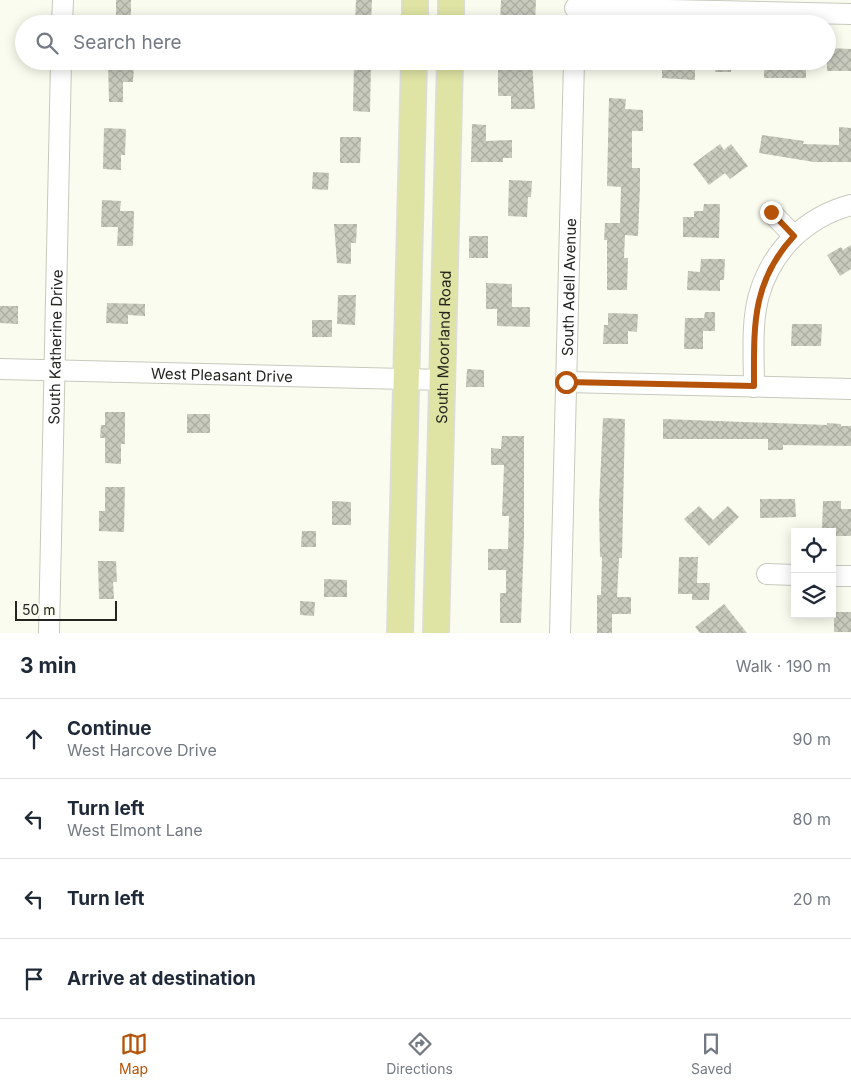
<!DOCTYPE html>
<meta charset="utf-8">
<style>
body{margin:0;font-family:Inter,sans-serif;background:#f6f6f7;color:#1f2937}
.controls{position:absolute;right:15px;bottom:15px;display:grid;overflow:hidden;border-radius:0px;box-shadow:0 2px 12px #0003}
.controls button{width:45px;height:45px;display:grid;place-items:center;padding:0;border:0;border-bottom:1px solid #e0e1e3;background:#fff;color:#1f2937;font:25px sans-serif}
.scale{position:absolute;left:15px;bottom:12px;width:102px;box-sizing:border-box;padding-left:5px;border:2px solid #242520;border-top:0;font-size:14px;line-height:18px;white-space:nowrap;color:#242520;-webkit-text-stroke:4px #fafcef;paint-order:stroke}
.stop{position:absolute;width:15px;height:15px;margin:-11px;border:4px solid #b45309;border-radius:50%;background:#fff}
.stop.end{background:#b45309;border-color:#fff;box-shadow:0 1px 5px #0008}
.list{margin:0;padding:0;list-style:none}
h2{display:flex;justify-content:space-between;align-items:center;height:65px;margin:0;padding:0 20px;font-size:21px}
h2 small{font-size:16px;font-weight:400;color:#747a83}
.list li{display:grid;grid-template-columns:32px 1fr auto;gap:15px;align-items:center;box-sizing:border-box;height:80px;padding:0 20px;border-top:1px solid #e0e1e3}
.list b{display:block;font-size:19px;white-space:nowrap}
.list p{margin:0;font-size:16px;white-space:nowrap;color:#747a83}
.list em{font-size:16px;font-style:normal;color:#747a83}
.icon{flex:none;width:28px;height:28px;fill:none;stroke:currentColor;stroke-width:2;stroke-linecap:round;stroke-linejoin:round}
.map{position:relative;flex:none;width:851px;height:633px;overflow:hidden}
.search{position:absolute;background:#fff;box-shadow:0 2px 12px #0003;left:15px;right:15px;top:15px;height:55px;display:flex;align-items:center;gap:12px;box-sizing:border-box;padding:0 18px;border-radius:28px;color:#747a83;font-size:19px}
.sheet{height:385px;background:#fff}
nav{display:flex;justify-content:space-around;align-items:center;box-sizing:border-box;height:70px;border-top:1px solid #e0e1e3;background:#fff;font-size:14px;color:#747a83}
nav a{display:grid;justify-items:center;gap:2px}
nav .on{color:#b45309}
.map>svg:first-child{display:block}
</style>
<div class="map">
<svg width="851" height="633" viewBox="0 0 851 633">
<defs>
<pattern id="building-cross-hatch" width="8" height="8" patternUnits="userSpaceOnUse" patternTransform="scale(1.25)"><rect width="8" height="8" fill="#c8cabd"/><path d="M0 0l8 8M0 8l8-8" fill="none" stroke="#acada2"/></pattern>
</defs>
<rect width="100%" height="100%" fill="#fafcef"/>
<!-- building -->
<path fill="url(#building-cross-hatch)" d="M 116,0 L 131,0 L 131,24 L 116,24 Z
M 356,0 L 372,0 L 371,24 L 355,24 Z
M 501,0 L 536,0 L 535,24 L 500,24 Z
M 827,48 L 851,49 L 851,71 L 827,71 Z
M 108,61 L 126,61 L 126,65 L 134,66 L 133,82 L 123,82 L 123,102 L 109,102 Z
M 354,61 L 371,61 L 370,112 L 353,111 Z
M 498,61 L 532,61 L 535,109 L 511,109 L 511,96 L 498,96 Z
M 662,61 L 695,61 L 695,80 L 662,78 Z
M 716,61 L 731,61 L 731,72 L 715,72 Z
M 764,61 L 806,61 L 806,78 L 764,78 Z
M 609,98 L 626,99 L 625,109 L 643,110 L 643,131 L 632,131 L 632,168 L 640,168 L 640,187 L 638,236 L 625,235 L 624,258 L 628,258 L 627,290 L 607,290 L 607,240 L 604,240 L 605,223 L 620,223 L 621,187 L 607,186 Z
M 472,124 L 486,125 L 486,141 L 512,140 L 512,158 L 503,158 L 503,162 L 471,162 Z
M 839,127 L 851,128 L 851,162 L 814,162 L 759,153 L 762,135 L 804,141 L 803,144 L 839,145 Z
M 104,128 L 126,129 L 125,155 L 121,155 L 121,170 L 103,169 Z
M 340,137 L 361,137 L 360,163 L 340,163 Z
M 720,144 L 724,150 L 731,144 L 748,166 L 730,179 L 725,173 L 709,185 L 693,164 Z
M 313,172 L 329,173 L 328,190 L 312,189 Z
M 509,180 L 532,181 L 531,197 L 528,197 L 527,217 L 508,216 Z
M 102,200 L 121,201 L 120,211 L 134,211 L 133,246 L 117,246 L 118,227 L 101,227 Z
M 704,204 L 720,204 L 719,238 L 683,237 L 683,217 L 694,217 L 694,211 L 703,211 Z
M 334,224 L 357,224 L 356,243 L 351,243 L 351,264 L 337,263 Z
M 469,236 L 488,236 L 488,258 L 469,258 Z
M 851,245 L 851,269 L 840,276 L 827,255 L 841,247 L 843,250 Z
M 701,259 L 725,259 L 724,280 L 720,280 L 720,291 L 687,290 L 688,271 L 700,272 Z
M 486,283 L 512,284 L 512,307 L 530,307 L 530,327 L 497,326 L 497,309 L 486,309 Z
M 338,295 L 356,295 L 355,325 L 337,324 Z
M 107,303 L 145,304 L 145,316 L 128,315 L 128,324 L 106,323 Z
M 0,306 L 18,306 L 18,324 L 0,323 Z
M 705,312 L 715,312 L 715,331 L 703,331 L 703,349 L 684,349 L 685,318 L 704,318 Z
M 608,313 L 638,314 L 637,332 L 628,331 L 628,344 L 603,344 L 604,325 L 608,325 Z
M 312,320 L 332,320 L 332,337 L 312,337 Z
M 792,324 L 822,324 L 821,346 L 791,346 Z
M 467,369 L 484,370 L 484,387 L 466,387 Z
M 105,412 L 125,412 L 125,444 L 121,444 L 121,464 L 105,463 L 105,438 L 100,438 L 101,425 L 105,425 Z
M 187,414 L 210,414 L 210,433 L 187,433 Z
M 603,418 L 625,419 L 622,558 L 619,558 L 617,597 L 631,597 L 631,614 L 612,614 L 612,633 L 597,633 L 597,595 L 601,595 L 602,557 L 600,557 L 599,505 Z
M 663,419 L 827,425 L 827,423 L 841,424 L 841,426 L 851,426 L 851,446 L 783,445 L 783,450 L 768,450 L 768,439 L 663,439 Z
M 502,436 L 524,436 L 524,536 L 521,623 L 500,623 L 500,593 L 506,593 L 506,570 L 488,570 L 488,549 L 508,549 L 509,516 L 502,516 L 504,465 L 491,465 L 491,448 L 501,449 Z
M 105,487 L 125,487 L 124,532 L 99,531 L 99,511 L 105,511 Z
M 760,499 L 795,499 L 796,517 L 760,518 Z
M 332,501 L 351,502 L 351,525 L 332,525 Z
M 823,501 L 841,501 L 841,509 L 851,509 L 851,536 L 832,536 L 830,530 L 822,530 Z
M 699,506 L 713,520 L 728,506 L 739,517 L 709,546 L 684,519 Z
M 302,531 L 316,531 L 316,547 L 301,547 Z
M 679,557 L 698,557 L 697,583 L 710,583 L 709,600 L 692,600 L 692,594 L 678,594 Z
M 98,561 L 116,561 L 117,582 L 113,582 L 114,599 L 99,599 Z
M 324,579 L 347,580 L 347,597 L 324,597 Z
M 300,601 L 315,602 L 314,616 L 300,615 Z
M 724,604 L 747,633 L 700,633 L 695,627 Z
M 834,612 L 851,612 L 851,632 L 834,632 Z"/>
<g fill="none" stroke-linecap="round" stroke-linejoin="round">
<defs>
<g id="minor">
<path d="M 575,8 L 851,14"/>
<path d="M 62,24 L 63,0"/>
<path d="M 771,212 L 794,236"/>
<path id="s1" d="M 0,369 L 444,380"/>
<path d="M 566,382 L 851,389"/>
<path d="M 754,387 C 754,357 751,323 759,295 C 772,250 806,217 851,205"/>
<path d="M 767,574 L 795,575"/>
<path d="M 832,576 L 851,576"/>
<path id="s2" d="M 49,633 L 61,61"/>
<path id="s3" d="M 560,633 L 574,61"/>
</g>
<g id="major">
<path d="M 415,24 L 415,0"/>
<path d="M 451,24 L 451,0"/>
<path d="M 400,633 L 414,61"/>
<path id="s4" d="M 436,633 L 450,61"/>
</g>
</defs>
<!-- minor casing -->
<use href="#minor" stroke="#c8c9bd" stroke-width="22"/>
<!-- major casing -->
<use href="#major" stroke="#dcdcdb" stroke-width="28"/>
<!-- minor -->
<use href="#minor" stroke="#fff" stroke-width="20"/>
<!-- major -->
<use href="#major" stroke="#dfe4a4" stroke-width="25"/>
</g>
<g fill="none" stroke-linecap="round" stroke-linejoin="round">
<!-- route -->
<path stroke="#b45309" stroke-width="6" d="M 566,382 L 754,386 C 754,328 751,282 794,236 L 771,212"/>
</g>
<g text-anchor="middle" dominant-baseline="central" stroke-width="5" stroke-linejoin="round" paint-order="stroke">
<!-- street labels -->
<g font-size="15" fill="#242520" stroke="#fafcef">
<text stroke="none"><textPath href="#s3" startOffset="346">South Adell Avenue</textPath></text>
<text stroke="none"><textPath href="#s2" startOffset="286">South Katherine Drive</textPath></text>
<text stroke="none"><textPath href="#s4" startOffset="286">South Moorland Road</textPath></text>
<text stroke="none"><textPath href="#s1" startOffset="222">West Pleasant Drive</textPath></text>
</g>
</g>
</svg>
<div class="controls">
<button><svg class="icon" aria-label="locate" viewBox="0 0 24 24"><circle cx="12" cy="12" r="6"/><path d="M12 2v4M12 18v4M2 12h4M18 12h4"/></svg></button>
<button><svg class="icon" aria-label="layers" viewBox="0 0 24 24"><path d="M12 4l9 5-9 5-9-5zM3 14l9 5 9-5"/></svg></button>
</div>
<div class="scale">50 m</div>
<div class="stop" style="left:566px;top:382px"></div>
<div class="stop end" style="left:771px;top:212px"></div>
<div class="search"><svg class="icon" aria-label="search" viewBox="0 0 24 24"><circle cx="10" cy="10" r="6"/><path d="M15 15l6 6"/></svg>Search here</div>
</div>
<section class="sheet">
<h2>3 min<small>Walk · 190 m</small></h2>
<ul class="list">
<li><svg class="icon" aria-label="ahead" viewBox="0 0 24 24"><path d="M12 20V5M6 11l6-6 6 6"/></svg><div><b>Continue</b><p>West Harcove Drive</p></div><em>90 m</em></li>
<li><svg class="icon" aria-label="left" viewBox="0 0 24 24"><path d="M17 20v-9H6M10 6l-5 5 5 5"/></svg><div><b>Turn left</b><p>West Elmont Lane</p></div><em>80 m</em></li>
<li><svg class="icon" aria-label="left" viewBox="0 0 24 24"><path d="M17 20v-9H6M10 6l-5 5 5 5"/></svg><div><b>Turn left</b></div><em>20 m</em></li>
<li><svg class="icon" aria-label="arrive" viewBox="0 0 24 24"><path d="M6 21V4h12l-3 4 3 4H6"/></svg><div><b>Arrive at destination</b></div></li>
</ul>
</section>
<nav>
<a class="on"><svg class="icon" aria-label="map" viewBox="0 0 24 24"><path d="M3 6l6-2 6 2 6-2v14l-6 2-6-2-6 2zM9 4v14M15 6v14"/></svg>Map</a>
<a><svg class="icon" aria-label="directions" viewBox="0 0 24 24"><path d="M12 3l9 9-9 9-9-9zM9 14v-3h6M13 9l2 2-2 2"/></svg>Directions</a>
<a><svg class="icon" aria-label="saved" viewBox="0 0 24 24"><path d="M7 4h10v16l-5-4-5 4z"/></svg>Saved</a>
</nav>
